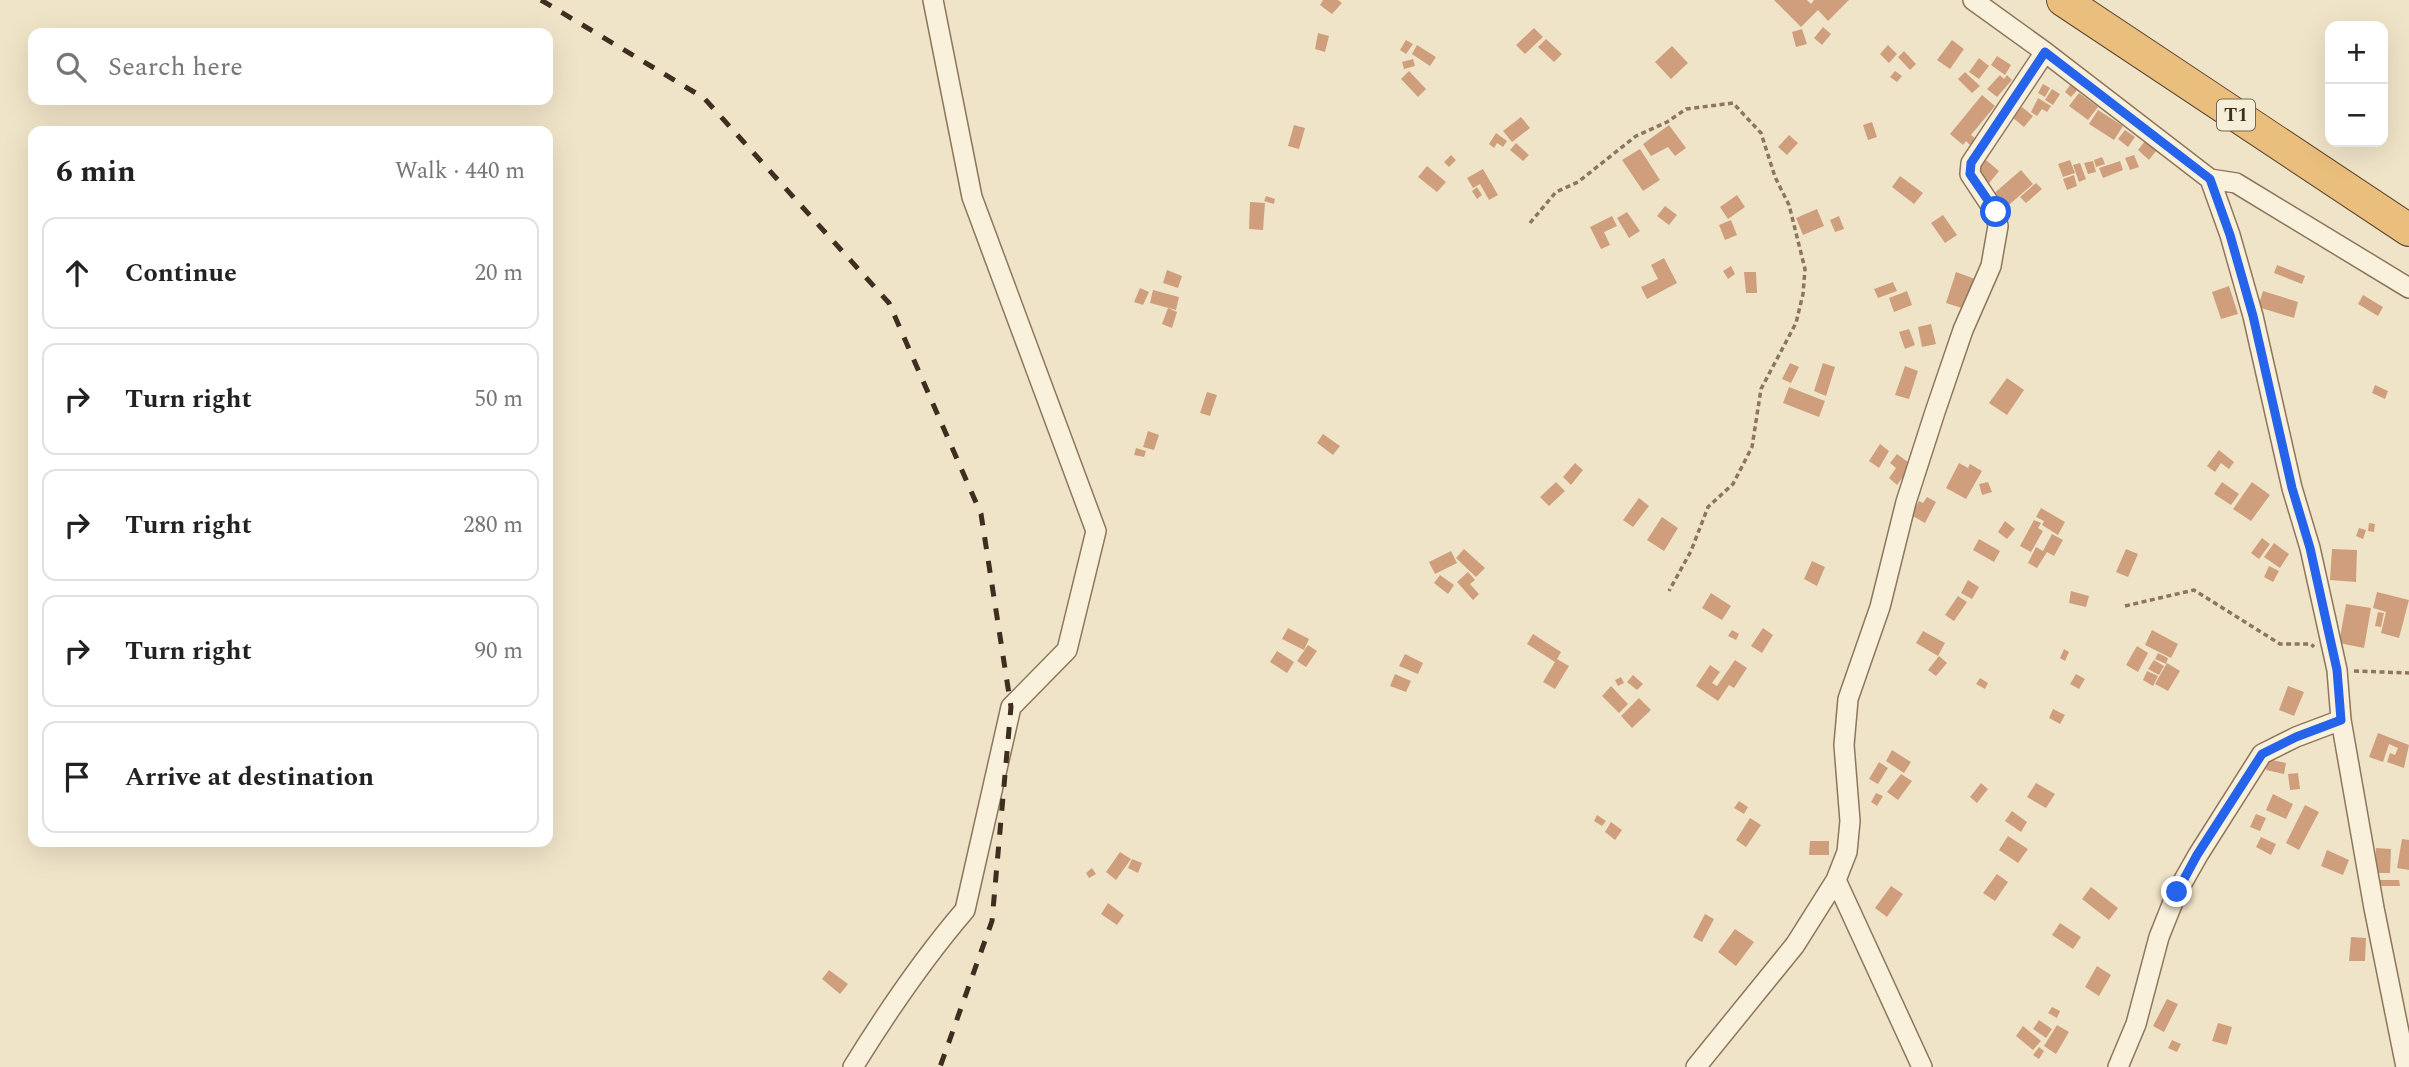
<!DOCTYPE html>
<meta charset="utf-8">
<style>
body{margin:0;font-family:Spectral,serif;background:#f2f2f2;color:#222}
.controls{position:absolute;right:21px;top:21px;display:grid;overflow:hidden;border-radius:14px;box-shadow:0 7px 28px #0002}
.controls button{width:63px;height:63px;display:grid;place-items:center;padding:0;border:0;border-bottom:2px solid #e0e0e0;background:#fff;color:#222;font:35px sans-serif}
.stop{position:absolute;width:21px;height:21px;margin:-16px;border:5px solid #2563eb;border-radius:50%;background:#fff}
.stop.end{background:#2563eb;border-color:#fff;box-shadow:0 2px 7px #0008}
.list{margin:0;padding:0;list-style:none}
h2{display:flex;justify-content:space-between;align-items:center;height:91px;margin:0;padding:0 28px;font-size:30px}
h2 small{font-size:23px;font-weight:400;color:#767676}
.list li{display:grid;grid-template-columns:46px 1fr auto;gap:21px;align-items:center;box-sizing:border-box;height:112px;margin:0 14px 14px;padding:0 14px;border:2px solid #e0e0e0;border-radius:14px}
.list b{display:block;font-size:26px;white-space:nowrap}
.list em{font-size:23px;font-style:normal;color:#767676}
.icon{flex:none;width:38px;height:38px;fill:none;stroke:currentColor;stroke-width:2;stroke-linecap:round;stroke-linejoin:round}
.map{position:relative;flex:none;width:2409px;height:1067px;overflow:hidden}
.search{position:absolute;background:#fff;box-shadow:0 7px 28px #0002;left:28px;top:28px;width:525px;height:77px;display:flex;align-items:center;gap:18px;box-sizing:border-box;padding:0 24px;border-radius:14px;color:#767676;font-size:26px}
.panel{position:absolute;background:#fff;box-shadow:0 7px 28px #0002;left:28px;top:126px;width:525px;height:721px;border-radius:14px}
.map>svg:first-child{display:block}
</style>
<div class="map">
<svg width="2409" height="1067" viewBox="0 0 2409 1067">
<rect width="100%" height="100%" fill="#f0e4c8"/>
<!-- building -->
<path fill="#cf9f7d" d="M 1323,0 L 1338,0 L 1342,3 L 1332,14 L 1320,5 Z
M 1774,0 L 1807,0 L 1811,4 L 1814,0 L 1849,0 L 1828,21 L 1818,10 L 1801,27 Z
M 1823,27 L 1831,34 L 1822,45 L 1814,38 Z
M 1534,28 L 1543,37 L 1525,54 L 1516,45 Z
M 1802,29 L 1807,44 L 1796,47 L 1792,32 Z
M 1318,33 L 1329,36 L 1325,52 L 1315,49 Z
M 1546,39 L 1562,54 L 1554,62 L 1538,47 Z
M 1406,40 L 1413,44 L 1406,54 L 1400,50 Z
M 1952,40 L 1964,49 L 1950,69 L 1937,60 Z
M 1417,45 L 1436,57 L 1430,66 L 1412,54 Z
M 1888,45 L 1897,54 L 1889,63 L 1880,54 Z
M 1672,46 L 1688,63 L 1671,79 L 1655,62 Z
M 1904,51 L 1916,64 L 1910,70 L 1898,57 Z
M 1997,56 L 2011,65 L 2005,75 L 1991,65 Z
M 1979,58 L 1989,66 L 1979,79 L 1969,72 Z
M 1413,59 L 1415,66 L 1404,69 L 1402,62 Z
M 1409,71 L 1426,89 L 1418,97 L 1401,79 Z
M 1895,71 L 1902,76 L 1897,82 L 1890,77 Z
M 1965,72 L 1980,86 L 1972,93 L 1958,79 Z
M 2000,75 L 2004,79 L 2007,75 L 2012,80 L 1997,97 L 1987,89 Z
M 2043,84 L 2050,88 L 2045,97 L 2038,93 Z
M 2071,84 L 2078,89 L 2071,97 L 2065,92 Z
M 2052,89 L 2060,94 L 2053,105 L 2045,100 Z
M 2079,93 L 2098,107 L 2088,120 L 2069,106 Z
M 1982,95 L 1995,106 L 1971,135 L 1976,139 L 1970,145 L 1966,141 L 1963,145 L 1950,134 Z
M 2038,98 L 2051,106 L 2047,112 L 2042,109 L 2037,116 L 2031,112 Z
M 2022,107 L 2033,116 L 2024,127 L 2013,118 Z
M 2098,110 L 2123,126 L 2114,140 L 2089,124 Z
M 1521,117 L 1530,128 L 1512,142 L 1503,131 Z
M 1872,122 L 1877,137 L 1868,140 L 1863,125 Z
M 1294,125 L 1305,128 L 1299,149 L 1288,146 Z
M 1669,125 L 1686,148 L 1675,156 L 1668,147 L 1651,156 L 1643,144 Z
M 2125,130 L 2135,137 L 2128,147 L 2118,139 Z
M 1496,133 L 1507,141 L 1503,147 L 1497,143 L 1494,148 L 1489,144 Z
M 1789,135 L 1798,143 L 1787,155 L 1778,147 Z
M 2145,141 L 2156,151 L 2149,160 L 2138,150 Z
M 1516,143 L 1529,155 L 1523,161 L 1510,150 Z
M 1640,149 L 1660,180 L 1643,191 L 1622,160 Z
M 1451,155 L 1456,160 L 1449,167 L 1444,162 Z
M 2134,155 L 2139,167 L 2130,170 L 2125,158 Z
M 2102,157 L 2105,164 L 2096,167 L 2094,160 Z
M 1986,160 L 1999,171 L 1986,187 L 1973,176 Z
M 2070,160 L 2075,173 L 2063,177 L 2058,164 Z
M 2093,161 L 2096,172 L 2088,174 L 2084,163 Z
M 2120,161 L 2123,170 L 2103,178 L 2099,168 Z
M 2080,163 L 2086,179 L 2079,182 L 2073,165 Z
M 1427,166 L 1446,182 L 1437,192 L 1418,177 Z
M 1483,169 L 1498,195 L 1489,200 L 1480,184 L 1473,188 L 1467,178 Z
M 2021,170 L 2033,184 L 2003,210 L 1991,196 Z
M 2074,175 L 2077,186 L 2067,190 L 2063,179 Z
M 1900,176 L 1923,193 L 1914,204 L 1892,187 Z
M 2036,183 L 2042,189 L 2026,203 L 2020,197 Z
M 1477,187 L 1482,195 L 1477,199 L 1472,191 Z
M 1737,195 L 1745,207 L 1728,219 L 1720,207 Z
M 1266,196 L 1275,199 L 1274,204 L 1264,201 Z
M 1250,202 L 1265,203 L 1263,230 L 1249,229 Z
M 1665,206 L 1677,215 L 1669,225 L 1657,216 Z
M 1817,209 L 1824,226 L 1803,235 L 1796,218 Z
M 1627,212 L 1640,231 L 1629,238 L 1617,218 Z
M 1943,215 L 1957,235 L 1945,243 L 1931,223 Z
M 1612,216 L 1617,226 L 1604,232 L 1610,245 L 1601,249 L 1590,227 Z
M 1839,216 L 1844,229 L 1835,232 L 1830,220 Z
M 1731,220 L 1737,235 L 1725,240 L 1719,225 Z
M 1664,258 L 1677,283 L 1647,299 L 1641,287 L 1658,279 L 1651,265 Z
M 2277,265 L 2305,276 L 2302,284 L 2274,273 Z
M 1731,266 L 1735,274 L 1728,279 L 1723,271 Z
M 1167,270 L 1182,276 L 1178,288 L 1163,283 Z
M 1744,272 L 1756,272 L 1757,293 L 1746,293 Z
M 1956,272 L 1975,279 L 1965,309 L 1946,303 Z
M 1893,282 L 1897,291 L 1878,298 L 1874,289 Z
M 2229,286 L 2238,314 L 2221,319 L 2212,292 Z
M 1140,288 L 1149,292 L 1143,305 L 1134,302 Z
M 1153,290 L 1179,297 L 1176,310 L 1150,303 Z
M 1907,291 L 1912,305 L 1894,312 L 1889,298 Z
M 2263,291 L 2298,302 L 2294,318 L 2258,307 Z
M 2363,295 L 2383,307 L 2378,316 L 2358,304 Z
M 1168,308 L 1177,312 L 1172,328 L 1162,324 Z
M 1931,324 L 1936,344 L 1922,347 L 1918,327 Z
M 1909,329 L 1915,345 L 1905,349 L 1899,332 Z
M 1790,363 L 1799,367 L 1791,383 L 1782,379 Z
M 1823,363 L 1835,367 L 1826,396 L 1814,391 Z
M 1905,366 L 1918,371 L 1909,399 L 1895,395 Z
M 2007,378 L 2024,390 L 2007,415 L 1989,403 Z
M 2375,385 L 2388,391 L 2385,399 L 2372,393 Z
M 1789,387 L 1825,401 L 1819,417 L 1783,403 Z
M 1207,392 L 1217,395 L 1210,416 L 1200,413 Z
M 1148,431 L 1159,435 L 1154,450 L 1143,447 Z
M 1323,434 L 1340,446 L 1333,455 L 1317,443 Z
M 1880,444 L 1889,451 L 1879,468 L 1869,461 Z
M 1136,448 L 1146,451 L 1144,457 L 1134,455 Z
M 2219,450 L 2234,462 L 2229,469 L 2221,463 L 2215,472 L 2207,466 Z
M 1897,454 L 1912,465 L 1897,485 L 1889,478 L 1896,468 L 1890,463 Z
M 1575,463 L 1583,470 L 1571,485 L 1563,477 Z
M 1959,463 L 1968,468 L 1970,464 L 1982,471 L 1966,499 L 1946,488 Z
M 1556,482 L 1565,491 L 1549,506 L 1540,497 Z
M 1988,482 L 1992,492 L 1982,495 L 1979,484 Z
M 2222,482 L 2239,494 L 2231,505 L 2214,494 Z
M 2252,482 L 2270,495 L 2251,521 L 2233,509 Z
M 1927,497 L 1936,502 L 1925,523 L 1911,515 L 1919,501 L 1923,503 Z
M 1639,498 L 1649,506 L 1633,527 L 1623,520 Z
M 2041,508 L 2065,522 L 2058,535 L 2042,525 L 2044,521 L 2036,517 Z
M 1662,517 L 1678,528 L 1664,551 L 1647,540 Z
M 2034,520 L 2041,523 L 2038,528 L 2043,531 L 2031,552 L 2020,546 Z
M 2005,521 L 2015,529 L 2007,539 L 1998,532 Z
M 2369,523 L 2375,524 L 2374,532 L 2368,531 Z
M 2359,528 L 2366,530 L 2363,539 L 2356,536 Z
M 2052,534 L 2063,540 L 2054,556 L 2047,552 L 2037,568 L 2028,563 L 2036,547 L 2043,551 Z
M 2262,538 L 2270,544 L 2259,559 L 2251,553 Z
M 1979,539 L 2000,551 L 1994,562 L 1973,550 Z
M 2274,543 L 2289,554 L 2280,568 L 2264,557 Z
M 1464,549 L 1485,568 L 1476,577 L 1456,558 Z
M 2126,549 L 2138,554 L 2128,577 L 2116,572 Z
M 2332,549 L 2357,550 L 2356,582 L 2330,580 Z
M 1451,551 L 1457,563 L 1435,574 L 1429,562 Z
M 1812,561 L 1825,567 L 1817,586 L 1804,579 Z
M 2269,566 L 2279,571 L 2273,582 L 2264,577 Z
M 1468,572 L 1475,580 L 1470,584 L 1479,594 L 1473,600 L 1457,582 Z
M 1440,575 L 1454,585 L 1448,594 L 1434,583 Z
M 1968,580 L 1979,587 L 1972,599 L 1961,593 Z
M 2071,591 L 2089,596 L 2086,607 L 2069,603 Z
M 2377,592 L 2409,600 L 2399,638 L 2381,633 L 2386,612 L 2373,608 Z
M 1711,593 L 1731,606 L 1722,620 L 1702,608 Z
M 1958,596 L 1967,602 L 1954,621 L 1945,615 Z
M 2346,604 L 2371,608 L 2364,648 L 2339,643 Z
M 2378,612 L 2384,613 L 2381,627 L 2375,626 Z
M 1288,628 L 1309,639 L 1304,650 L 1282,639 Z
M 1763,628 L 1773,635 L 1762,653 L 1751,646 Z
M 1732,630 L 1739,634 L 1736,640 L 1728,636 Z
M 2152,630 L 2178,644 L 2171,658 L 2145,645 Z
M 1923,631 L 1945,643 L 1938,656 L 1916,643 Z
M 1533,634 L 1561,652 L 1557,659 L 1569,666 L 1555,689 L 1543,682 L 1555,662 L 1527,644 Z
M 1308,645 L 1317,651 L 1306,667 L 1297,661 Z
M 2137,646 L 2148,653 L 2138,672 L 2126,665 Z
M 2064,649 L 2069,652 L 2065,661 L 2060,658 Z
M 1277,651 L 1294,662 L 1287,673 L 1270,662 Z
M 2158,653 L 2168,658 L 2166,664 L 2155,659 Z
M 1405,654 L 1423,663 L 1418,674 L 1399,666 Z
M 1939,656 L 1947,663 L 1936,676 L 1928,670 Z
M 1735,660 L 1747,668 L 1734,688 L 1729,685 L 1718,701 L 1696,686 L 1710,665 L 1720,672 L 1712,683 L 1717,686 Z
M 2154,660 L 2164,666 L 2159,675 L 2148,669 Z
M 2167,663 L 2180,671 L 2168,691 L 2155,684 Z
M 2147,671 L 2158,676 L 2153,686 L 2143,680 Z
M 1395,674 L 1411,681 L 1406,692 L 1390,686 Z
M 2076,674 L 2085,679 L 2079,689 L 2070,684 Z
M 1633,675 L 1643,684 L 1637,690 L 1627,682 Z
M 1621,677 L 1624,683 L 1618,686 L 1615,680 Z
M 1980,678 L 1988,683 L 1985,689 L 1976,684 Z
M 1611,686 L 1628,704 L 1619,713 L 1602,696 Z
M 2288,686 L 2304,692 L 2294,716 L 2279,710 Z
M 1639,698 L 1651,710 L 1632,728 L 1621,716 Z
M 2053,709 L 2065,715 L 2060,724 L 2049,718 Z
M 2378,733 L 2409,745 L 2404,768 L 2387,762 L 2390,753 L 2395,755 L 2398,748 L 2389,744 L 2383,762 L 2369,757 Z
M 1892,750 L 1911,762 L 1904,773 L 1886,761 Z
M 2268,759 L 2286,763 L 2284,774 L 2266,770 Z
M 1879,762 L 1888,768 L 1878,784 L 1869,779 Z
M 2298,773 L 2300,789 L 2290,790 L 2288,774 Z
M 1901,774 L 1912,781 L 1898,800 L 1887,792 Z
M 1981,783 L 1988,789 L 1977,803 L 1970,797 Z
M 2036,783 L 2055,794 L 2046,808 L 2027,797 Z
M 1876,793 L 1883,796 L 1877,806 L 1871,802 Z
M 2273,794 L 2293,804 L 2286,819 L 2266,810 Z
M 1739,801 L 1748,807 L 1744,814 L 1734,808 Z
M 2305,805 L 2319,812 L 2299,850 L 2286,843 Z
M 2012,811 L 2027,822 L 2021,832 L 2005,821 Z
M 2256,814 L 2266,818 L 2260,831 L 2250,827 Z
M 1597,815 L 1606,821 L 1602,826 L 1594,821 Z
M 1750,818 L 1761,825 L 1746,847 L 1736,840 Z
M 1611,822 L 1622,830 L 1615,840 L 1605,832 Z
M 2008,836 L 2028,849 L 2018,863 L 1999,850 Z
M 2261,837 L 2276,844 L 2271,855 L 2256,847 Z
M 2402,839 L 2409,840 L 2409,870 L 2397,868 Z
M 1810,841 L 1829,841 L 1829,855 L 1809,855 Z
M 2376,848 L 2391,849 L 2390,873 L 2375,873 Z
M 2327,850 L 2349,860 L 2343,875 L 2321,866 Z
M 1120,852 L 1131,859 L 1116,880 L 1106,872 Z
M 1132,859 L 1142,863 L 1138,873 L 1128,868 Z
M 1092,868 L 1096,874 L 1089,878 L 1086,873 Z
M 1997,874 L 2008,882 L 1995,901 L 1983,893 Z
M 2379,880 L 2399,880 L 2400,886 L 2379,886 Z
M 1891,886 L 1903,894 L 1887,917 L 1875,908 Z
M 2091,887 L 2118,908 L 2109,920 L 2082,899 Z
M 1108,903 L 1124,915 L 1117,925 L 1101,914 Z
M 1705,914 L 1714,919 L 1702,942 L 1693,937 Z
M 2060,923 L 2081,937 L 2073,949 L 2052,935 Z
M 1735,929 L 1754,942 L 1736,966 L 1718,952 Z
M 2351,937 L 2366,938 L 2365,961 L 2349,961 Z
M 2097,966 L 2111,975 L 2099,996 L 2085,987 Z
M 829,970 L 848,984 L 840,994 L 822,979 Z
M 2167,999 L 2178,1004 L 2164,1032 L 2153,1026 Z
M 2052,1007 L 2060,1011 L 2057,1018 L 2048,1013 Z
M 2039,1020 L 2052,1029 L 2046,1038 L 2033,1029 Z
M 2218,1023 L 2232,1027 L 2227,1045 L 2212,1041 Z
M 2057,1025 L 2069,1032 L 2056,1054 L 2044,1046 Z
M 2023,1026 L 2041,1041 L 2033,1050 L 2016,1036 Z
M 2172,1040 L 2181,1044 L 2177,1052 L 2168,1048 Z
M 2039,1047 L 2044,1051 L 2039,1059 L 2033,1055 Z"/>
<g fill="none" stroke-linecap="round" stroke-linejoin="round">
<defs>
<path id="minor" d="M 1973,0 L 2045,52 L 2210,179
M 2341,720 L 2374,908 L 2406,1067
M 1836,880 L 1922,1067
M 853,1067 C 887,1012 923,959 965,910 L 1011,707 L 1067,650 L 1096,531 L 972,197 L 933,0
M 1696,1067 L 1795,945 L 1836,880 L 1847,852 L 1850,821 L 1844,745 L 1848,699 L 1880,607 L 1906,502 L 1935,412 L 1963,330 L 1991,266 L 1998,226 L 1995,212 L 1970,174 L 1971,163 L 2045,52
M 2118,1067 L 2136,1024 L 2159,937 L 2177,892 L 2198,855 L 2262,754 L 2296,737 L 2341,720 L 2337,670 L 2310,548 L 2292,488 L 2253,316 L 2230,235 L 2210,179 L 2236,183 L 2409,288"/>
<path id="trunk" d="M 2063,0 L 2409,230"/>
</defs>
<!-- minor casing -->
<use href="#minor" stroke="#8d765c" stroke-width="22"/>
<!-- trunk casing -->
<use href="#trunk" stroke="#5b4430" stroke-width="34"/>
<!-- path -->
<path stroke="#8d765c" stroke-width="3.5" stroke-dasharray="5 3.5" stroke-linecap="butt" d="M 1530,223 L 1556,192 L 1578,182 L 1636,136 L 1667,122 L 1686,109 L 1733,103 L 1761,133 L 1775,177 L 1789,205 L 1805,269 L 1803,294 L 1796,323 L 1761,389 L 1752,447 L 1733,484 L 1708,507 L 1691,551 L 1669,591
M 2125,606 L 2194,590 L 2280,644 L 2311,644 L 2314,647
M 2354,671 L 2409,673"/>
<!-- minor -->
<use href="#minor" stroke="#faf1dc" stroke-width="19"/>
<!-- trunk -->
<use href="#trunk" stroke="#eabe7c" stroke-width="32"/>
<!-- rail -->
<path stroke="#3d2e20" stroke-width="5" stroke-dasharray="12 12" stroke-linecap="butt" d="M 541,0 L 704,98 L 889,303 L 981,514 L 1011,707 L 992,921 L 940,1067"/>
</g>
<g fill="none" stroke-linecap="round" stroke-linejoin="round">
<!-- route -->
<path stroke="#2563eb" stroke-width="9" d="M 1996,212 L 1970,174 L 1971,163 L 2045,52 L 2210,179 L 2230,235 L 2253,316 L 2292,488 L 2310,548 L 2337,670 L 2341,720 L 2296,737 L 2262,754 L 2197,855 L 2177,892"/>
</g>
<g text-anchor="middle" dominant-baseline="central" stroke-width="6" stroke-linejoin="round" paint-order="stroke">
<!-- shield labels -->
<rect fill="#f7eed8" stroke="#756857" stroke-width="2" x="2217" y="99.5" width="38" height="31" rx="5"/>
<g font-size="19" font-weight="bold" fill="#3d2e20">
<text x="2236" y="115">T1</text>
</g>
</g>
</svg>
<div class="controls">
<button>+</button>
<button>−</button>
</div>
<div class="stop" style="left:1996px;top:212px"></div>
<div class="stop end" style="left:2177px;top:892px"></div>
<div class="search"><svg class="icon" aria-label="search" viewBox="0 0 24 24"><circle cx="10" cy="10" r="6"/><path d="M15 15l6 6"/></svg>Search here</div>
<section class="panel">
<h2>6 min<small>Walk · 440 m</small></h2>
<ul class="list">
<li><svg class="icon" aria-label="ahead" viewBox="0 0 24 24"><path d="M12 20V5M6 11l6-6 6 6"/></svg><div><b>Continue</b></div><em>20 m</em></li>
<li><svg class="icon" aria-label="right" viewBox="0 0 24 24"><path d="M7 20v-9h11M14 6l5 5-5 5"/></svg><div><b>Turn right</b></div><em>50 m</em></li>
<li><svg class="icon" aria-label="right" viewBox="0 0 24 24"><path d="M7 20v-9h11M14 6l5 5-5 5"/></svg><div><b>Turn right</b></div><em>280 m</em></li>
<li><svg class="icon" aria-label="right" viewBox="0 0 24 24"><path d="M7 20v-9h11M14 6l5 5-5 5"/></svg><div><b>Turn right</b></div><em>90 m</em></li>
<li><svg class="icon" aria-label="arrive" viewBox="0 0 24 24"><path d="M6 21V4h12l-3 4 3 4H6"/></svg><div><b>Arrive at destination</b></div></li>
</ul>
</section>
</div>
